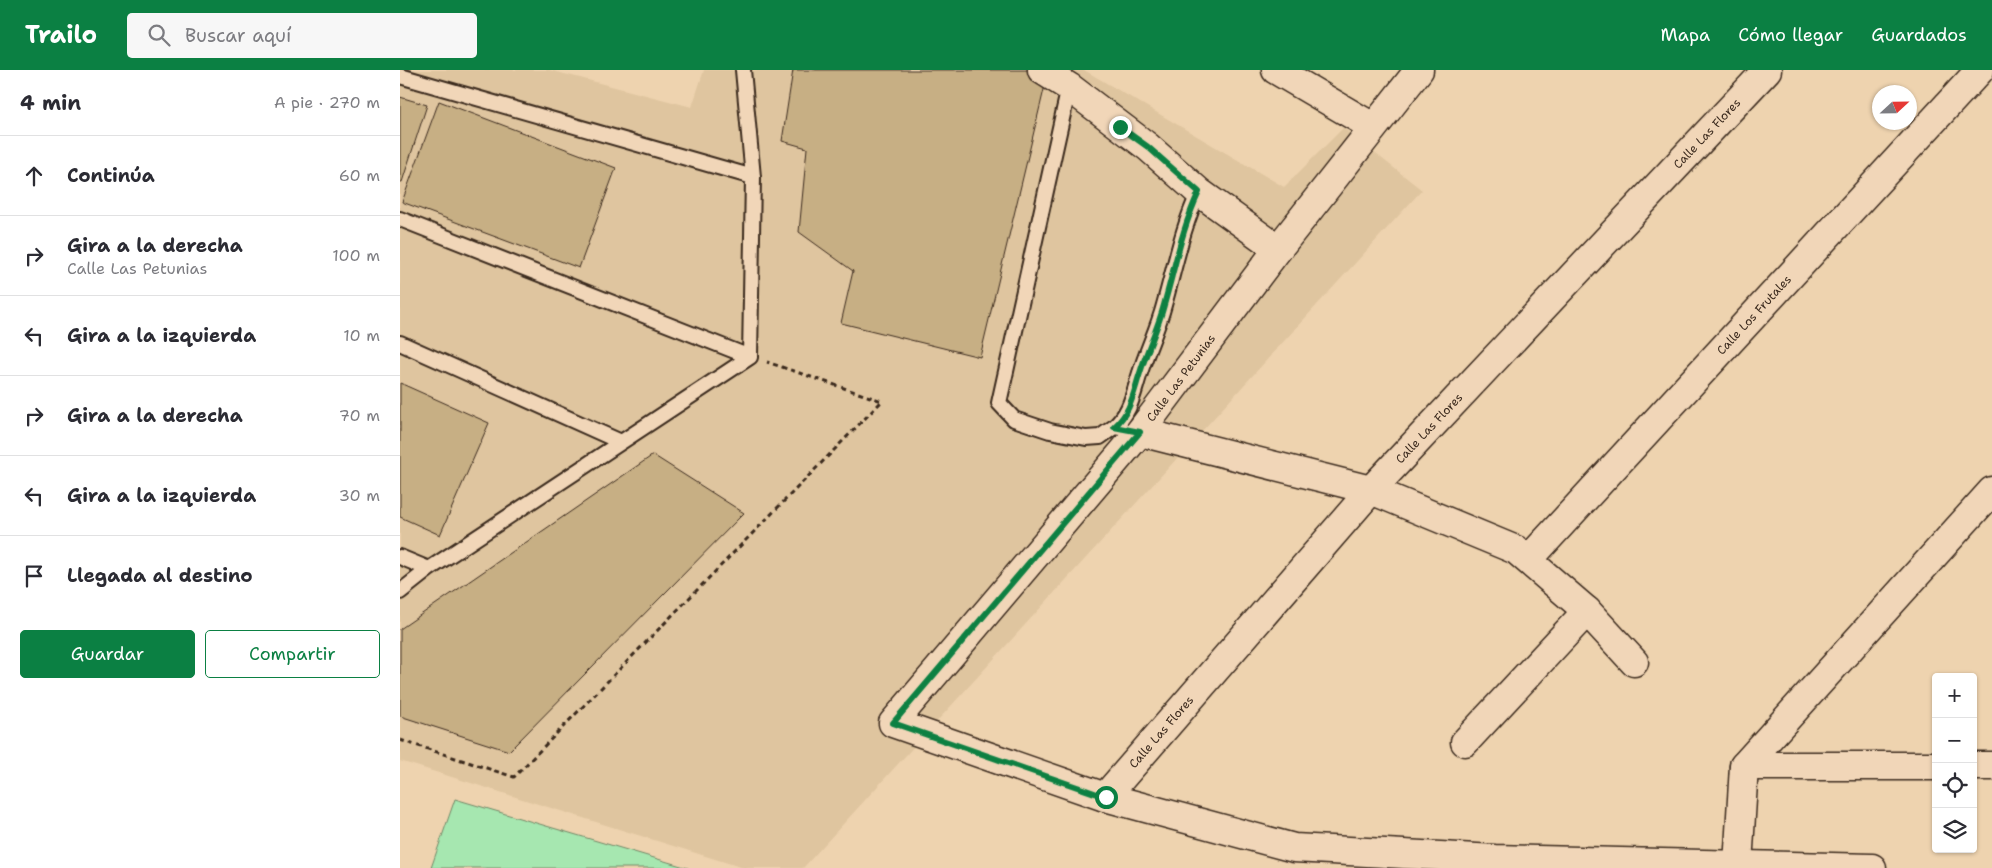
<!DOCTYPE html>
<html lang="es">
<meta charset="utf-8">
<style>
body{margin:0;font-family:"Shantell Sans",sans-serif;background:#f7f7f7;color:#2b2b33}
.controls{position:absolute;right:15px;bottom:15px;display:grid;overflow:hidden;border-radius:5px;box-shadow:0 1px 4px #0004}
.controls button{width:45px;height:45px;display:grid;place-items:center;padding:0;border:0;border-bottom:1px solid #e1e1e2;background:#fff;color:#2b2b33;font:25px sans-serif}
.compass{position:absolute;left:1472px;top:15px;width:45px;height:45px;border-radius:50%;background:#fff;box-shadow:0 1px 4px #0004;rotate:68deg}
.stop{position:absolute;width:15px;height:15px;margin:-11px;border:4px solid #0b8043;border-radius:50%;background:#fff}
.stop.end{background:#0b8043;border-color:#fff;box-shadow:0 1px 5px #0008}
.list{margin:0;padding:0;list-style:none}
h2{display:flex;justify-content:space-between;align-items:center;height:65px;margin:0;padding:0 20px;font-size:21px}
h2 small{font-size:16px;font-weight:400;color:#7c7c81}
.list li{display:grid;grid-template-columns:32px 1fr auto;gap:15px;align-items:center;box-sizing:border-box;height:80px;padding:0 20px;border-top:1px solid #e1e1e2}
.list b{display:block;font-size:19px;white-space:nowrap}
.list p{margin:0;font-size:16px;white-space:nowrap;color:#7c7c81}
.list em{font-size:16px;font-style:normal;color:#7c7c81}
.actions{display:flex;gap:10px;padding:15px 20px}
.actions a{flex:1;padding:11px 0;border:1px solid #0b8043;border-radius:5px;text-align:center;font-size:18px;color:#0b8043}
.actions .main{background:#0b8043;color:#fff}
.icon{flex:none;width:28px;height:28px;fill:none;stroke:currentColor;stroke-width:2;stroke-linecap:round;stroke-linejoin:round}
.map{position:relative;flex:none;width:1592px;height:798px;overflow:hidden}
header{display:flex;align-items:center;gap:30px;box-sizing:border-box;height:70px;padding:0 25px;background:#0b8043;color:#fff}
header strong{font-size:24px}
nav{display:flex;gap:28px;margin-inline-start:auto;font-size:18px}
.search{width:350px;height:45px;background:#f7f7f7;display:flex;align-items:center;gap:12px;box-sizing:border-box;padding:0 18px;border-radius:5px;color:#7c7c81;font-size:19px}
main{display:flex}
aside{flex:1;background:#fff}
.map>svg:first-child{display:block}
</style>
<header>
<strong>Trailo</strong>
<div class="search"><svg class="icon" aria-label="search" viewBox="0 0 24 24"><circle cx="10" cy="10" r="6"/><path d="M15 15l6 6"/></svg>Buscar aquí</div>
<nav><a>Mapa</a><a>Cómo llegar</a><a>Guardados</a></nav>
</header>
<main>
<aside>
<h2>4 min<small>A pie · 270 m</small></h2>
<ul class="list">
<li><svg class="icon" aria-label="ahead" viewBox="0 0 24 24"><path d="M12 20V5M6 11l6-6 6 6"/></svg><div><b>Continúa</b></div><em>60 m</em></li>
<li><svg class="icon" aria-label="right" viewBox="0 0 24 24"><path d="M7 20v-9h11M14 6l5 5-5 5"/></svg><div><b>Gira a la derecha</b><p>Calle Las Petunias</p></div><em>100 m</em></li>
<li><svg class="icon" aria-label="left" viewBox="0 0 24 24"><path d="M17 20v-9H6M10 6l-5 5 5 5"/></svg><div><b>Gira a la izquierda</b></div><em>10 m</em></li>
<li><svg class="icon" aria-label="right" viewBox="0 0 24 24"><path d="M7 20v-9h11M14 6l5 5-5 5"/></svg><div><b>Gira a la derecha</b></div><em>70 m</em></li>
<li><svg class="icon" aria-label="left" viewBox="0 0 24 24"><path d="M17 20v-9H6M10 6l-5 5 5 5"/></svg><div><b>Gira a la izquierda</b></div><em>30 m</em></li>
<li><svg class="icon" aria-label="arrive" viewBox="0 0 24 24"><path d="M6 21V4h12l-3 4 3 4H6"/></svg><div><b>Llegada al destino</b></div></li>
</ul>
<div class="actions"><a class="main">Guardar</a><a>Compartir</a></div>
</aside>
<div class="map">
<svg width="1592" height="798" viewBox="0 0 1592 798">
<rect width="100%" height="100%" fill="#eed3af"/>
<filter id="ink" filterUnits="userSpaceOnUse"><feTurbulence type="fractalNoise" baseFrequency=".02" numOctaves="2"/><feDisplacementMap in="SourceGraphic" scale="10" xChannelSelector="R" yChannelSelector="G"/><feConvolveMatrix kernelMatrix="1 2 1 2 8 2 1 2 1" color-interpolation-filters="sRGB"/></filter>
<g filter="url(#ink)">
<!-- built -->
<path fill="#dfc59f" d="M 0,0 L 149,0 L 292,37 L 304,0 L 684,0 L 884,117 L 943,58 L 1022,120 L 403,798 L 344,798 L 0,691 Z"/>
<!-- green -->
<path fill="#a6e7b0" stroke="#708867" d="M 55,729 L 288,798 L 31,798 Z"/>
<!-- building -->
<path fill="#c7af84" stroke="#3b2a1e" d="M 393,0 L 634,0 L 647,7 L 580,287 L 441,253 L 453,201 L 399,162 L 407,78 L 382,71 Z
M 0,27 L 27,35 L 2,112 L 0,112 Z
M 39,31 L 216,98 L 179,198 L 2,132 Z
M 0,313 L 89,353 L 40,465 L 0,447 Z
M 253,385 L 344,443 L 109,681 L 0,646 L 0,559 Z"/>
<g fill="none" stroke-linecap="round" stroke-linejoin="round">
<defs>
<path id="service" d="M 343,0 L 353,107 L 350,287
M 0,6 L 353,107
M 669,17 L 599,333 L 614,349 L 650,361 L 686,368 L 700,367 L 714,357
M 0,149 L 350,287
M 0,273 L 221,372
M 721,358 L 714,357 C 731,342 733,324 740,303 C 747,280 758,258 764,235 C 775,197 782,158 799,122
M 0,487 L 29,499
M 0,522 L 29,499 L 350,287"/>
<g id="minor">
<path d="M 642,0 L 669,17 L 748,77 L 799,122 L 878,179"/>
<path d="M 876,0 L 973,57"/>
<path d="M 1019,0 L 878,179 L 740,362 L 493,653 L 705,727 L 894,778 L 1095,789 L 1472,798"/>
<path d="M 740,362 L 971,420 L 1116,480 L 1187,541 L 1234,592"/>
<path id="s1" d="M 1129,489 L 1580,0"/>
<path d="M 1065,672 L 1187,541"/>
<path d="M 1344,696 L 1536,696"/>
<path d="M 1573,696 L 1592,696"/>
<path id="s2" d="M 705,727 L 971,420 L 1367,0"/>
<path d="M 1338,795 L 1344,696 L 1592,421"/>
</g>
</defs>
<!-- service casing -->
<use href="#service" stroke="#3b2a1e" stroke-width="18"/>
<!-- minor casing -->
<use href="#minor" stroke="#3b2a1e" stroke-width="31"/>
<!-- path -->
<path stroke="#3b2a1e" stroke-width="3" stroke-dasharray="5 4" stroke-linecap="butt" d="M 0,670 L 114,707 L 482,331 L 367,292"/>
<!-- service -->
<use href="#service" stroke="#f1d6b8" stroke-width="14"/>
<!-- minor -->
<use href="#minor" stroke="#f1d6b8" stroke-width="28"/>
</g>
</g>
<g fill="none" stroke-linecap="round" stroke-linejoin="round" filter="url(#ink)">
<!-- route -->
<path stroke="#0b8043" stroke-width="6" d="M 706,727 L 493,653 L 740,362 L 714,357 C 731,342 733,324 740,303 C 747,280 758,258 764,235 C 775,197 782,158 799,122 L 748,77 L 720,57"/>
</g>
<g text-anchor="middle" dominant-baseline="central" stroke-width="4" stroke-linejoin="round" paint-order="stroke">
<!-- street labels -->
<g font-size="12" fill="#3b2a1e" stroke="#f1d6b8">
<text stroke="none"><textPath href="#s2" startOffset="896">Calle Las Flores</textPath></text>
<text stroke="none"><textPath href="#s1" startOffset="332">Calle Los Frutales</textPath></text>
<text transform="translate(781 308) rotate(-53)">Calle Las Petunias</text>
<text stroke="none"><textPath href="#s2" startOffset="491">Calle Las Flores</textPath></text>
<text stroke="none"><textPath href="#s2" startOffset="86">Calle Las Flores</textPath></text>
</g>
</g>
</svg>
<div class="controls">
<button>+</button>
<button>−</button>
<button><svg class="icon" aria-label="locate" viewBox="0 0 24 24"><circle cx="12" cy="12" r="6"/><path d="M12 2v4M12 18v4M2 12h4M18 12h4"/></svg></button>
<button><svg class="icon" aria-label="layers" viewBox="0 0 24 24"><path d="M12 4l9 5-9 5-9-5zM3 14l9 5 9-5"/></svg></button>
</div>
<svg class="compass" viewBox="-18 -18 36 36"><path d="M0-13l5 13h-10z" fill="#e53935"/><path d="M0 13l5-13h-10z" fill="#7c7c81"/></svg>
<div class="stop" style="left:706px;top:727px"></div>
<div class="stop end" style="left:720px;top:57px"></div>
</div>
</main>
